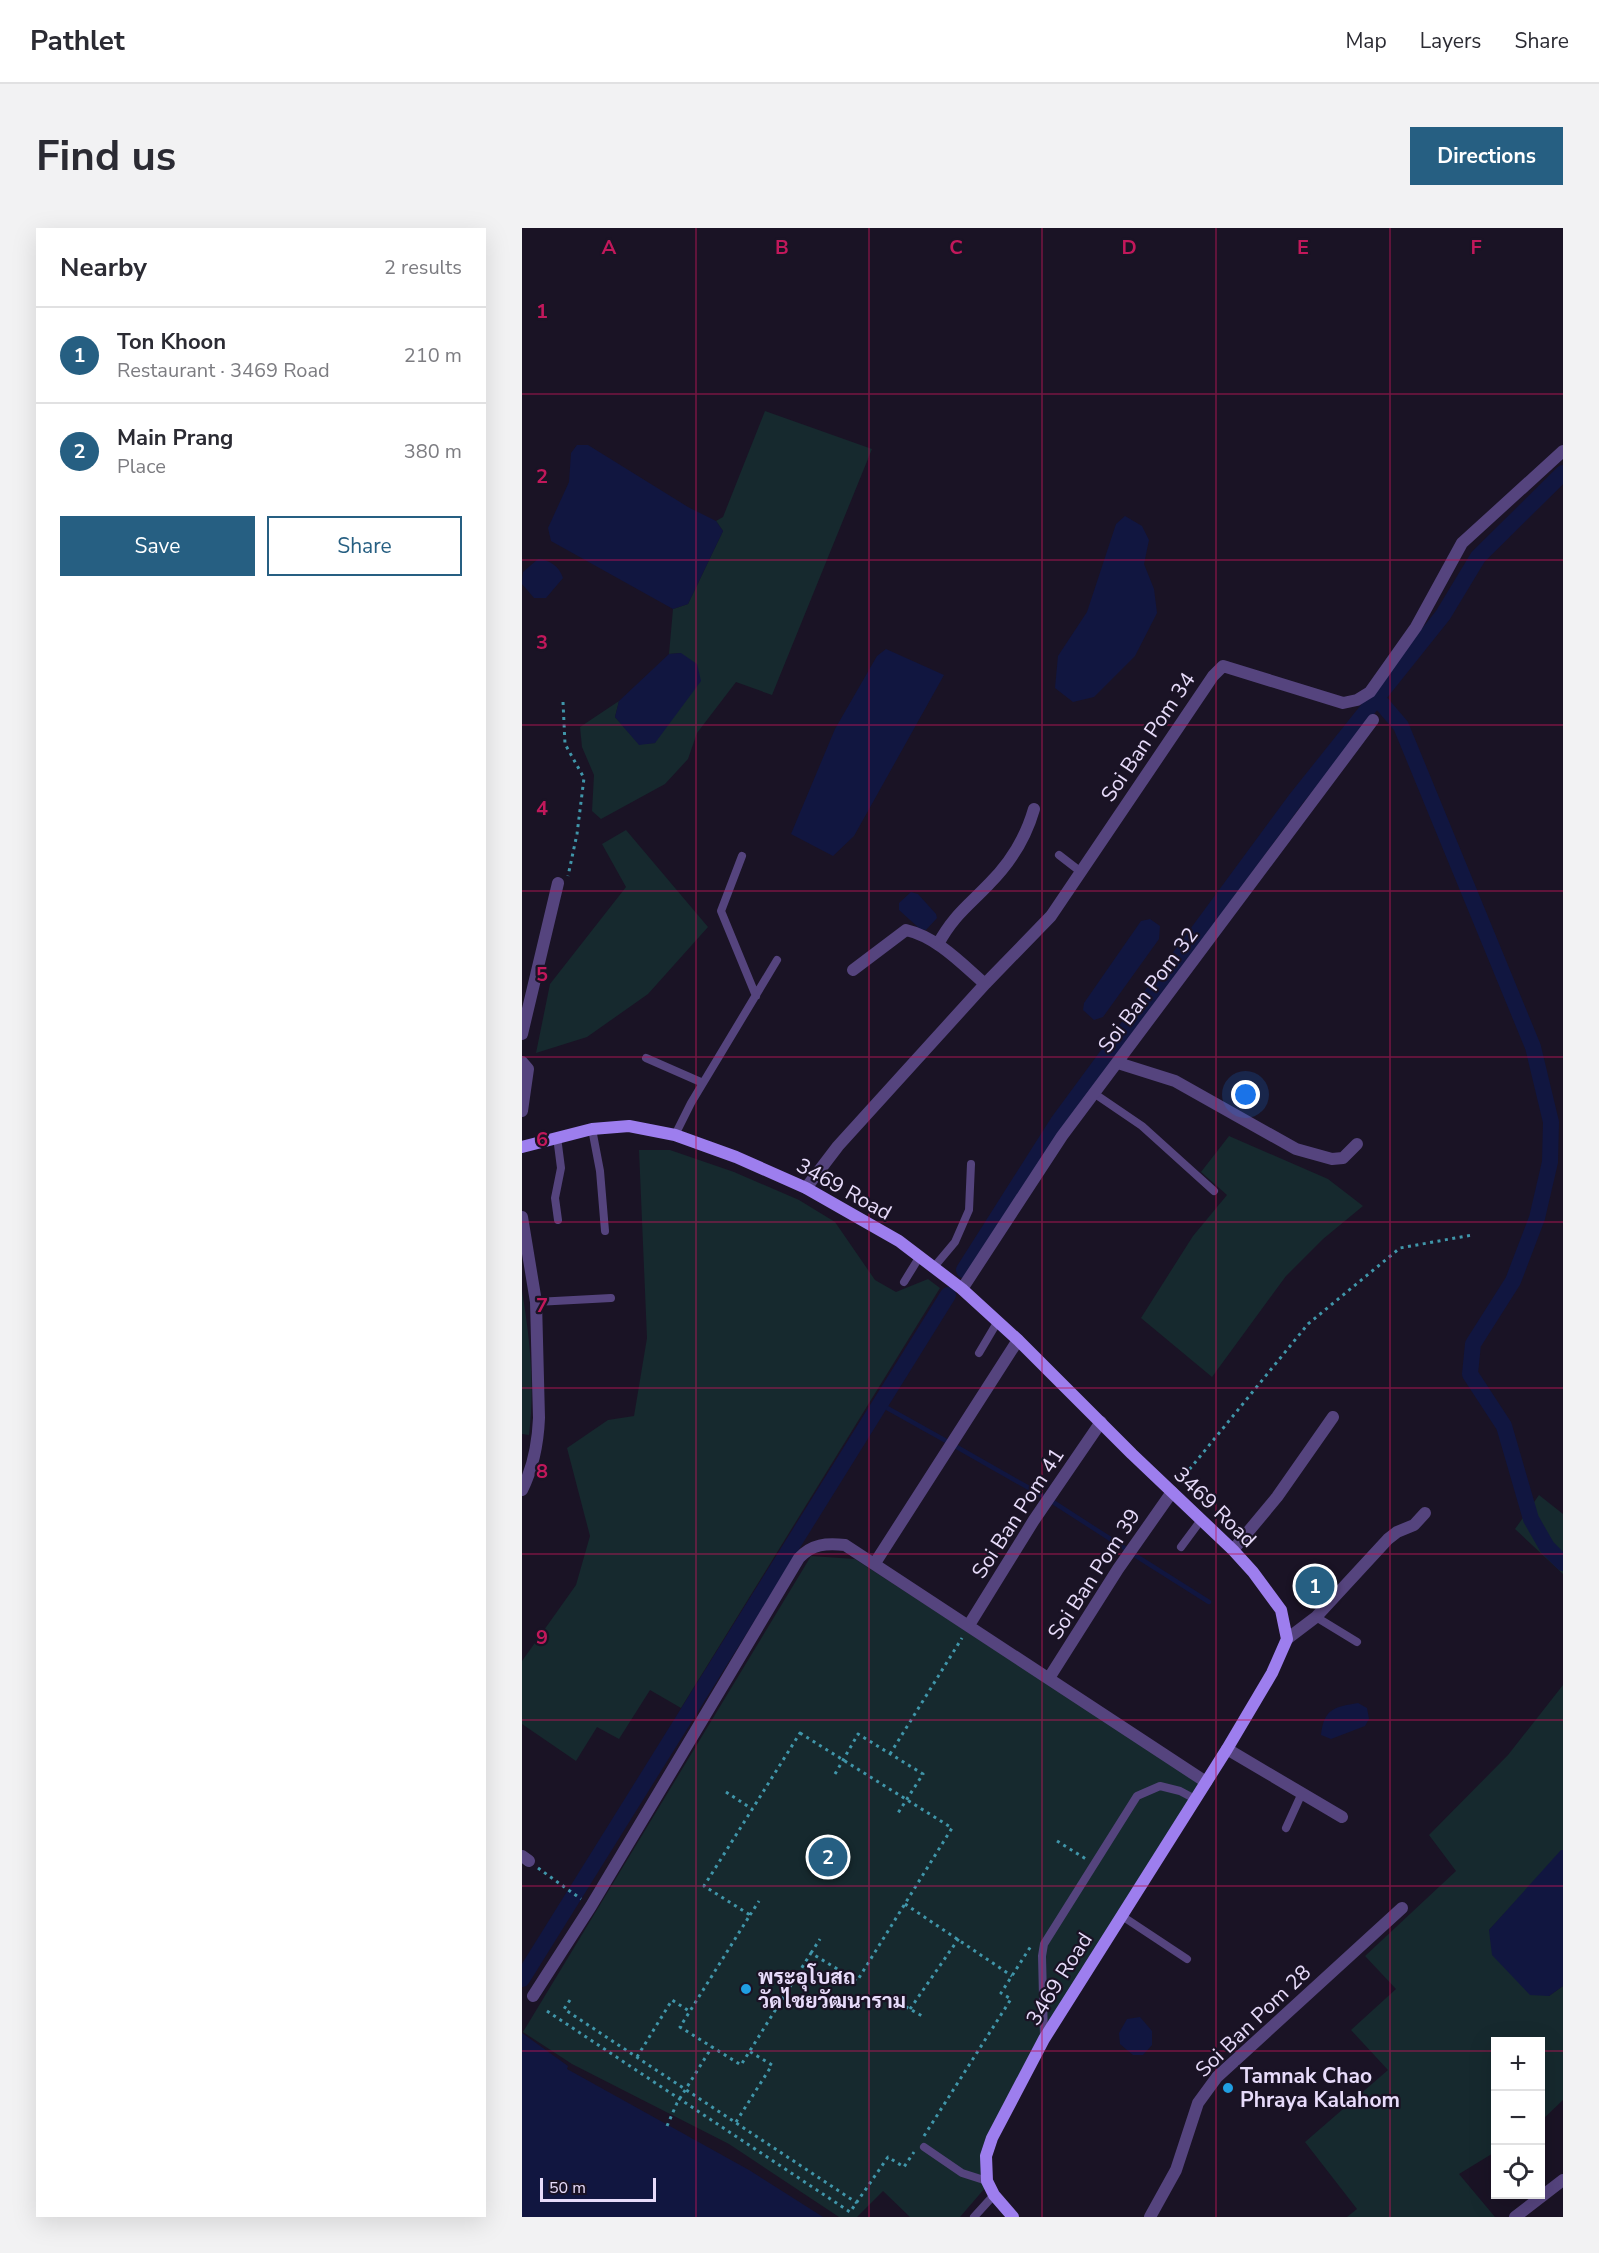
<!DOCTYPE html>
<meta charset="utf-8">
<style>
body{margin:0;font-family:"Nunito Sans",Sarabun,sans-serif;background:#f2f2f3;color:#2b2b33}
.controls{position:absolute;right:18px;bottom:18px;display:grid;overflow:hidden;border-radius:0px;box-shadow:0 6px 24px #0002}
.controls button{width:54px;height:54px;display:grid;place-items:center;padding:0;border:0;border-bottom:2px solid #e1e1e2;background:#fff;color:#2b2b33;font:30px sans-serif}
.scale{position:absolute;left:18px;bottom:15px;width:116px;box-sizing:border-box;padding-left:6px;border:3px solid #e7dbfa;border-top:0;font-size:16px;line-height:21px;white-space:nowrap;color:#e7dbfa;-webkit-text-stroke:4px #1a1325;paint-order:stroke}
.you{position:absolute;left:724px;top:867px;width:21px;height:21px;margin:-15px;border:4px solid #fff;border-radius:50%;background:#1a73e8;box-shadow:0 0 0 9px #1a73e833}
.badge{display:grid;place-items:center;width:39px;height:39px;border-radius:50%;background:#265f82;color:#fff;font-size:20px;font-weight:700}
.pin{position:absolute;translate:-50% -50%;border:3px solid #fff;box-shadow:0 2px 6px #0006}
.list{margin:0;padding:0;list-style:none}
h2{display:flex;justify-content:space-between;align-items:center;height:78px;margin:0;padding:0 24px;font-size:26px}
h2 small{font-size:20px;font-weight:400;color:#7c7c81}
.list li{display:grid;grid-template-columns:39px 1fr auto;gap:18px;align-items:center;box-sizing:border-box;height:96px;padding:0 24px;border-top:2px solid #e1e1e2}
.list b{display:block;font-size:22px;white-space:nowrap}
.list p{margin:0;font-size:20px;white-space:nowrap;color:#7c7c81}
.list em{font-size:20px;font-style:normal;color:#7c7c81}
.actions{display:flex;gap:12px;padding:18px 24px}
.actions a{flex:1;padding:14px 0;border:2px solid #265f82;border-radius:0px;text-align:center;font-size:21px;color:#265f82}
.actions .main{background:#265f82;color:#fff}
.icon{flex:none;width:33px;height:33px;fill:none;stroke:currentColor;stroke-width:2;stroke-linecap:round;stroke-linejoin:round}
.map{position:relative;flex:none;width:1041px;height:1989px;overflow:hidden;border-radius:0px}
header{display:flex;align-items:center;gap:36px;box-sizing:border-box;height:84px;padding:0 30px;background:#fff;border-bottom:2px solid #e1e1e2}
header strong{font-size:28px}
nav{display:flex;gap:33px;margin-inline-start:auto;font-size:21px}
.intro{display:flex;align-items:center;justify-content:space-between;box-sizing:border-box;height:144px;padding:0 36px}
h1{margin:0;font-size:42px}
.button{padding:15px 27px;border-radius:0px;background:#265f82;color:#fff;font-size:21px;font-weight:700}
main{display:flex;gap:36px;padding:0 36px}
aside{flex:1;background:#fff;border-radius:0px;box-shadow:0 6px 24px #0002}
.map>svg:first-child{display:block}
</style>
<header>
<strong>Pathlet</strong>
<nav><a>Map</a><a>Layers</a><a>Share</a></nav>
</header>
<div class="intro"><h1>Find us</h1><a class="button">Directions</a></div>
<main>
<aside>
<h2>Nearby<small>2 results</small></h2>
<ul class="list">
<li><span class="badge">1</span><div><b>Ton Khoon</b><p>Restaurant · 3469 Road</p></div><em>210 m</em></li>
<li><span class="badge">2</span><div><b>Main Prang</b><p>Place</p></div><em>380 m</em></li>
</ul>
<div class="actions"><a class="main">Save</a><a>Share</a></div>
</aside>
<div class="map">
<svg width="1041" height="1989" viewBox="0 0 1041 1989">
<rect width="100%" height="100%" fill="#1a1325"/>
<!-- green -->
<path fill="#16292e" d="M 243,183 L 350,221 L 250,467 L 214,454 L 175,505 L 166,531 L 143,556 L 79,591 L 70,583 L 72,547 L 60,519 L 58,499 L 97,473 L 93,489 L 117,516 L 133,515 L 159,425 L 147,426 L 151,381 L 166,376 L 201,303 L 194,293 L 201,289 Z
M 104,602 L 186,699 L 126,766 L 65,809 L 14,825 L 28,756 L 104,659 L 80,616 Z
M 707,908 L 806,951 L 841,978 L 801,1011 L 764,1048 L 690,1149 L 619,1090 L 671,1008 L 705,967 L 679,944 Z
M 117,922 L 148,922 L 212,944 L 277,972 L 313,994 L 353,1052 L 374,1064 L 406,1051 L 418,1060 L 159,1480 L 128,1462 L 97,1511 L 75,1499 L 54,1533 L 0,1496 L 0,1433 L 54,1357 L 68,1308 L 45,1220 L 86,1192 L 112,1188 L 125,1110 Z
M 0,1063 C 8,1110 13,1160 7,1207 L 0,1206 Z
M 1017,1267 L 1041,1286 L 1041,1346 L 993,1301 Z
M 289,1328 L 333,1331 L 678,1555 L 469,1901 L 463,1960 L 438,1989 L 388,1989 L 361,1963 L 335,1989 L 317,1989 L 207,1916 L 50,1836 L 1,1804 Z
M 1041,1457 L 1041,1622 L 967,1702 L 1027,1768 L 1041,1758 L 1041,1872 L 1019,1893 L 1018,1814 L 974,1814 L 973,1924 L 937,1946 L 973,1989 L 825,1989 L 835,1981 L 783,1914 L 866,1842 L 829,1802 L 874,1761 L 843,1728 L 934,1643 L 907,1607 L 986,1527 Z"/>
<!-- water -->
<path fill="#111640" d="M 55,217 L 66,217 L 166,279 L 194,293 L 201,303 L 166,376 L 151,381 L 29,313 L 26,300 L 47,254 L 49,225 Z
M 603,288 L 620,298 L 627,312 L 622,336 L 632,361 L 635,385 L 613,428 L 572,469 L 551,474 L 533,460 L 536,428 L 565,384 L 594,296 Z
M 16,331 C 28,332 37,338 41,350 L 24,370 L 12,370 L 0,356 L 1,344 Z
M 364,421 L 422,447 L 332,608 L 311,628 L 269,606 L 313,501 L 355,428 Z
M 159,425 L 175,436 L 179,453 L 133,515 L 117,517 L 93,489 L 97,473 L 147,426 Z
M 389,664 L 396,666 L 414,686 L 415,690 L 404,702 L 398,701 L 377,682 L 377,675 Z
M 628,691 L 638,698 L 637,711 L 581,789 L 572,792 L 561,782 L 562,775 L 619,693 Z
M 836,1475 L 845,1480 L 847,1491 L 843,1498 L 809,1511 L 799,1507 C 802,1480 813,1479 836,1475 Z
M 1039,1622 L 1041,1622 L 1041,1758 L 1027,1768 L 1008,1767 L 970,1727 L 967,1702 Z
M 618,1789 L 630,1803 L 630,1817 L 621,1827 L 611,1827 L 598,1816 L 597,1805 L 605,1791 Z
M 0,1805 L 46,1838 L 45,1841 L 227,1942 L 301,1989 L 0,1989 Z"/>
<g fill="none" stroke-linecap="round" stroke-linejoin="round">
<!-- stream -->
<path stroke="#111640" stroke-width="4.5" d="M 358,1176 L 426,1214
M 433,1218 L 521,1268
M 531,1274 L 604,1321
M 611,1326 L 687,1374"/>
<!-- canal -->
<path stroke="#111640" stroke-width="16" d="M 855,470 L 879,498 L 1011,819 L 1029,894 L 1028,934 L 1015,990 L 991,1053 L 951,1116 L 948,1146 L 982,1198 L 1009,1291 L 1025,1319 L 1041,1335
M 442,1042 L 536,894 L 774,571 L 921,387 L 956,329 L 1041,245
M 0,1751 L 426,1067"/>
<!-- path -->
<path stroke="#4096aa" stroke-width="3" stroke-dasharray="3 4.5" stroke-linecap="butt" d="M 41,474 L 43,516 L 62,550 L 55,606 L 46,648
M 658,1253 L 786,1096 L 878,1020 L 950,1007
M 278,1505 L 430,1600 L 335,1753 L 289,1725 L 219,1837 L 158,1799 L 228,1687 L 182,1658 Z
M 368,1526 L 440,1410
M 313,1546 L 336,1506 L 401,1546 L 376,1585
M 204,1564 L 230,1581
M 535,1613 L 564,1631
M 16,1640 L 59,1671
M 383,1676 L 490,1748
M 228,1687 L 237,1673
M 289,1725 L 298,1711
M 48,1772 L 42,1781 L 335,1975
M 377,1775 L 402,1789
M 388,1781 L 437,1710
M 25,1783 L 328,1984 L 366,1929 L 382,1939 L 392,1924
M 115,1829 L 150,1772 L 167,1783
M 214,1894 L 250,1837 L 227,1823
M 145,1898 L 155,1875 L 190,1819
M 402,1908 L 489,1771 L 479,1765 L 509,1718"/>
<!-- lane -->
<path stroke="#55447e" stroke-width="8" d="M 537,627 L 559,644
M 220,628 L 199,683 L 234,768
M 124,830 L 181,855
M 573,866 L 620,898 L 692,963
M 70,901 L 78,943 L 83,1003
M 153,907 L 169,875 L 255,732
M 35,909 L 39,940 L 33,970 L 36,992
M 412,1039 L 433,1014 L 447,982 L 449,936
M 382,1054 L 398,1028
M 14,1074 L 89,1070
M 457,1125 L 476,1093
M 659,1319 L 679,1292
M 794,1389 L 835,1414
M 764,1600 L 780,1565
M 600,1688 L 665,1731
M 522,1809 L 520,1728 L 522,1716 L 615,1568 L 638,1558 L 658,1563 L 673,1571
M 402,1919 L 440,1945 L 465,1953
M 452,1989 L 472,1967"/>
<!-- street -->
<path stroke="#55447e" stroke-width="12" d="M 416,716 C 432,687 445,679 467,656 C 488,635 504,609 512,581
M 331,742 L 384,702 C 415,709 440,736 463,756
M 0,806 L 36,655
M 0,834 L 6,841 L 0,883
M 596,835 L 653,853 L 774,921 L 810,931 L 821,930 L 835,916
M 284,960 L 316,918 L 463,756 L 529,688 L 691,448 L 701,438 L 821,475 L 835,472 L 848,464 L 894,399 L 940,315 L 1041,223
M 0,989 L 14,1074 L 17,1190 C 16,1214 11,1240 0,1262
M 440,1061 L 540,908 L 851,492
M 711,1322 L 755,1269 L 811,1189
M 353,1335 L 496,1112
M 447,1397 L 512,1292 L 579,1194
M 765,1411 L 794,1389 L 866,1311 L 875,1304 L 892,1297 L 903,1285
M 527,1450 L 596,1341 L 650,1264
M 705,1521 L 820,1589
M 0,1628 L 7,1633
M 11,1768 L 69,1678 L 277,1330 C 290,1316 304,1315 323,1317 L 684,1554
M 628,1989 L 654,1942 L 676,1875 L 695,1849 L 880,1680
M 993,1989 L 1041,1952"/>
<!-- secondary -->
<path stroke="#9d7eee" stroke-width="12" d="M 0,919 L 70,901 L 107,898 L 153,907 L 214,929 L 284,960 L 377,1013 L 440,1061 L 496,1112 L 610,1226 L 711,1322 L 731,1344 L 759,1382 L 765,1411 L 750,1445 L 705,1521 L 522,1811 L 470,1910 L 464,1928 L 465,1953 L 472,1967 L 491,1989"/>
</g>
<!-- grid -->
<path fill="none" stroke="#c2185b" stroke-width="1.5" stroke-opacity="0.55" d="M 174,0 L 174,1989M 347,0 L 347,1989M 520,0 L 520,1989M 694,0 L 694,1989M 868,0 L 868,1989M 0,166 L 1041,166M 0,332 L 1041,332M 0,497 L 1041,497M 0,663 L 1041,663M 0,829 L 1041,829M 0,994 L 1041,994M 0,1160 L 1041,1160M 0,1326 L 1041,1326M 0,1492 L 1041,1492M 0,1658 L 1041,1658M 0,1823 L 974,1823M 1018,1823 L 1041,1823"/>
<!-- markers -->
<g fill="#209ee2" stroke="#1a1325" stroke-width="2">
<circle cx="224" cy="1761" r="6"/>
<circle cx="706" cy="1860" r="6"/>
</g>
<g text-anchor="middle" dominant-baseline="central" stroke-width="4.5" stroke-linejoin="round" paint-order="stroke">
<!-- street labels -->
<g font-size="21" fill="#e7dbfa" stroke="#1a1325">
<text transform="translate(626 509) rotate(-56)">Soi Ban Pom 34</text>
<text transform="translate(626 762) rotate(-53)">Soi Ban Pom 32</text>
<text transform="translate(322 961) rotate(29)">3469 Road</text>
<text transform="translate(693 1279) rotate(44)">3469 Road</text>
<text transform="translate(496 1285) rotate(-57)">Soi Ban Pom 41</text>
<text transform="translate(572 1346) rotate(-57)">Soi Ban Pom 39</text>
<text transform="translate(537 1751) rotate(-58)">3469 Road</text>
<text transform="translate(731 1793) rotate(-44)">Soi Ban Pom 28</text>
</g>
<!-- poi labels -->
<g font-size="21" font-weight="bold" fill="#e7dbfa" stroke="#1a1325" text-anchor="start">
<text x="236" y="1749">พระอุโบสถ<tspan x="236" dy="24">วัดไชยวัฒนาราม</tspan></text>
<text x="718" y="1848">Tamnak Chao<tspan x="718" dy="24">Phraya Kalahom</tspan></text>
</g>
</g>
<g font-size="20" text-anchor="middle" font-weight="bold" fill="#c2185b" stroke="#1a1325" stroke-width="4.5" stroke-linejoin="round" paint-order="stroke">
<text x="87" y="26">A</text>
<text x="260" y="26">B</text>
<text x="434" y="26">C</text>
<text x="607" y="26">D</text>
<text x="781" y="26">E</text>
<text x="954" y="26">F</text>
<text x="20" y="90">1</text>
<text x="20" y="255">2</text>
<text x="20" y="421">3</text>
<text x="20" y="587">4</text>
<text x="20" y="753">5</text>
<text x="20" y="918">6</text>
<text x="20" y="1084">7</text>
<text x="20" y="1250">8</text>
<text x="20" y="1416">9</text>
</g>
</svg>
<div class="controls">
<button>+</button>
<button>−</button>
<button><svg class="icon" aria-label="locate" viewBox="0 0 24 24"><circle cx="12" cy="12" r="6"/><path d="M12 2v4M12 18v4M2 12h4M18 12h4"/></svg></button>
</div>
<div class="scale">50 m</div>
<div class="you"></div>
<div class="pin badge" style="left:793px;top:1358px">1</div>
<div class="pin badge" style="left:306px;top:1629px">2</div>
</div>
</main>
